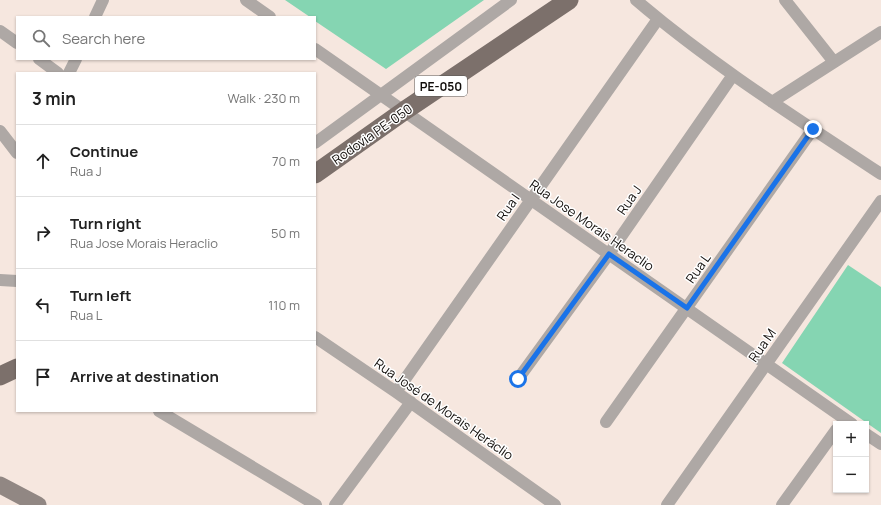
<!DOCTYPE html>
<meta charset="utf-8">
<style>
body{margin:0;font-family:Manrope,sans-serif;background:#f6f6f6;color:#222}
.controls{position:absolute;right:12px;bottom:12px;display:grid;overflow:hidden;border-radius:0px;box-shadow:0 1px 3px #0004}
.controls button{width:36px;height:36px;display:grid;place-items:center;padding:0;border:0;border-bottom:1px solid #e0e0e0;background:#fff;color:#222;font:20px sans-serif}
.stop{position:absolute;width:12px;height:12px;margin:-9px;border:3px solid #1a73e8;border-radius:50%;background:#fff}
.stop.end{background:#1a73e8;border-color:#fff;box-shadow:0 1px 4px #0008}
.list{margin:0;padding:0;list-style:none}
h2{display:flex;justify-content:space-between;align-items:center;height:52px;margin:0;padding:0 16px;font-size:17px}
h2 small{font-size:13px;font-weight:400;color:#767676}
.list li{display:grid;grid-template-columns:26px 1fr auto;gap:12px;align-items:center;box-sizing:border-box;height:72px;padding:0 16px;border-top:1px solid #e0e0e0}
.list b{display:block;font-size:15px;white-space:nowrap}
.list p{margin:0;font-size:13px;white-space:nowrap;color:#767676}
.list em{font-size:13px;font-style:normal;color:#767676}
.icon{flex:none;width:22px;height:22px;fill:none;stroke:currentColor;stroke-width:2;stroke-linecap:round;stroke-linejoin:round}
.map{position:relative;flex:none;width:881px;height:505px;overflow:hidden}
.search{position:absolute;background:#fff;box-shadow:0 1px 3px #0004;left:16px;top:16px;width:300px;height:44px;display:flex;align-items:center;gap:10px;box-sizing:border-box;padding:0 14px;border-radius:0px;color:#767676;font-size:15px}
.panel{position:absolute;background:#fff;box-shadow:0 1px 3px #0004;left:16px;top:72px;width:300px;height:340px;border-radius:0px}
.map>svg:first-child{display:block}
</style>
<div class="map">
<svg width="881" height="505" viewBox="0 0 881 505">
<rect width="100%" height="100%" fill="#f6e7df"/>
<!-- green -->
<path fill="#85d5b2" d="M 285,0 L 484,0 L 386,69 L 315,21 L 315,17 L 310,17 Z
M 848,265 L 881,287 L 881,433 L 782,363 Z"/>
<g fill="none" stroke-linecap="round" stroke-linejoin="round">
<!-- street -->
<path stroke="#aea8a5" stroke-width="12" d="M 246,0 L 270,17
M 636,0 C 712,65 798,119 881,174
M 785,0 L 834,62
M 95,17 L 103,0
M 0,31 L 17,43
M 315,49 L 852,424
M 39,59 L 58,73
M 69,73 L 76,59
M 772,102 L 881,32
M 0,131 L 17,153
M 315,143 L 511,0
M 0,280 L 17,281
M 315,337 L 396,392 L 555,505
M 518,379 L 609,254 L 733,75
M 396,392 L 658,19
M 159,411 L 316,505
M 606,422 L 813,129
M 866,434 L 881,444
M 335,505 L 411,402
M 667,505 L 881,201
M 782,505 L 836,430"/>
<!-- secondary -->
<path stroke="#918783" stroke-width="17" d="M 0,485 L 38,505"/>
<!-- primary -->
<path stroke="#7c706b" stroke-width="19" d="M 315,174 L 404,111 L 569,0
M 0,376 L 17,368"/>
</g>
<g fill="none" stroke-linecap="round" stroke-linejoin="round">
<!-- route -->
<path stroke="#1a73e8" stroke-width="5" d="M 518,379 L 609,254 L 687,308 L 813,129"/>
</g>
<g text-anchor="middle" dominant-baseline="central" stroke-width="3" stroke-linejoin="round" paint-order="stroke">
<!-- shield labels -->
<rect fill="#fff" stroke="#585654" stroke-width="1" x="415" y="76" width="52" height="20" rx="3"/>
<g font-size="12" font-weight="bold" fill="#110d0a">
<text x="441" y="86">PE-050</text>
</g>
<!-- street labels -->
<g font-size="13" fill="#110d0a" stroke="#fff">
<text transform="translate(372 134) rotate(-35)">Rodovia PE-050</text>
<text transform="translate(629 200) rotate(-55)">Rua J</text>
<text transform="translate(508 207) rotate(-55)">Rua I</text>
<text transform="translate(592 225) rotate(35)">Rua Jose Morais Heraclio</text>
<text transform="translate(698 268) rotate(-55)">Rua L</text>
<text transform="translate(762 345) rotate(-55)">Rua M</text>
<text transform="translate(444 409) rotate(35)">Rua José de Morais Heráclio</text>
</g>
</g>
</svg>
<div class="controls">
<button>+</button>
<button>−</button>
</div>
<div class="stop" style="left:518px;top:379px"></div>
<div class="stop end" style="left:813px;top:129px"></div>
<div class="search"><svg class="icon" aria-label="search" viewBox="0 0 24 24"><circle cx="10" cy="10" r="6"/><path d="M15 15l6 6"/></svg>Search here</div>
<section class="panel">
<h2>3 min<small>Walk · 230 m</small></h2>
<ul class="list">
<li><svg class="icon" aria-label="ahead" viewBox="0 0 24 24"><path d="M12 20V5M6 11l6-6 6 6"/></svg><div><b>Continue</b><p>Rua J</p></div><em>70 m</em></li>
<li><svg class="icon" aria-label="right" viewBox="0 0 24 24"><path d="M7 20v-9h11M14 6l5 5-5 5"/></svg><div><b>Turn right</b><p>Rua Jose Morais Heraclio</p></div><em>50 m</em></li>
<li><svg class="icon" aria-label="left" viewBox="0 0 24 24"><path d="M17 20v-9H6M10 6l-5 5 5 5"/></svg><div><b>Turn left</b><p>Rua L</p></div><em>110 m</em></li>
<li><svg class="icon" aria-label="arrive" viewBox="0 0 24 24"><path d="M6 21V4h12l-3 4 3 4H6"/></svg><div><b>Arrive at destination</b></div></li>
</ul>
</section>
</div>
